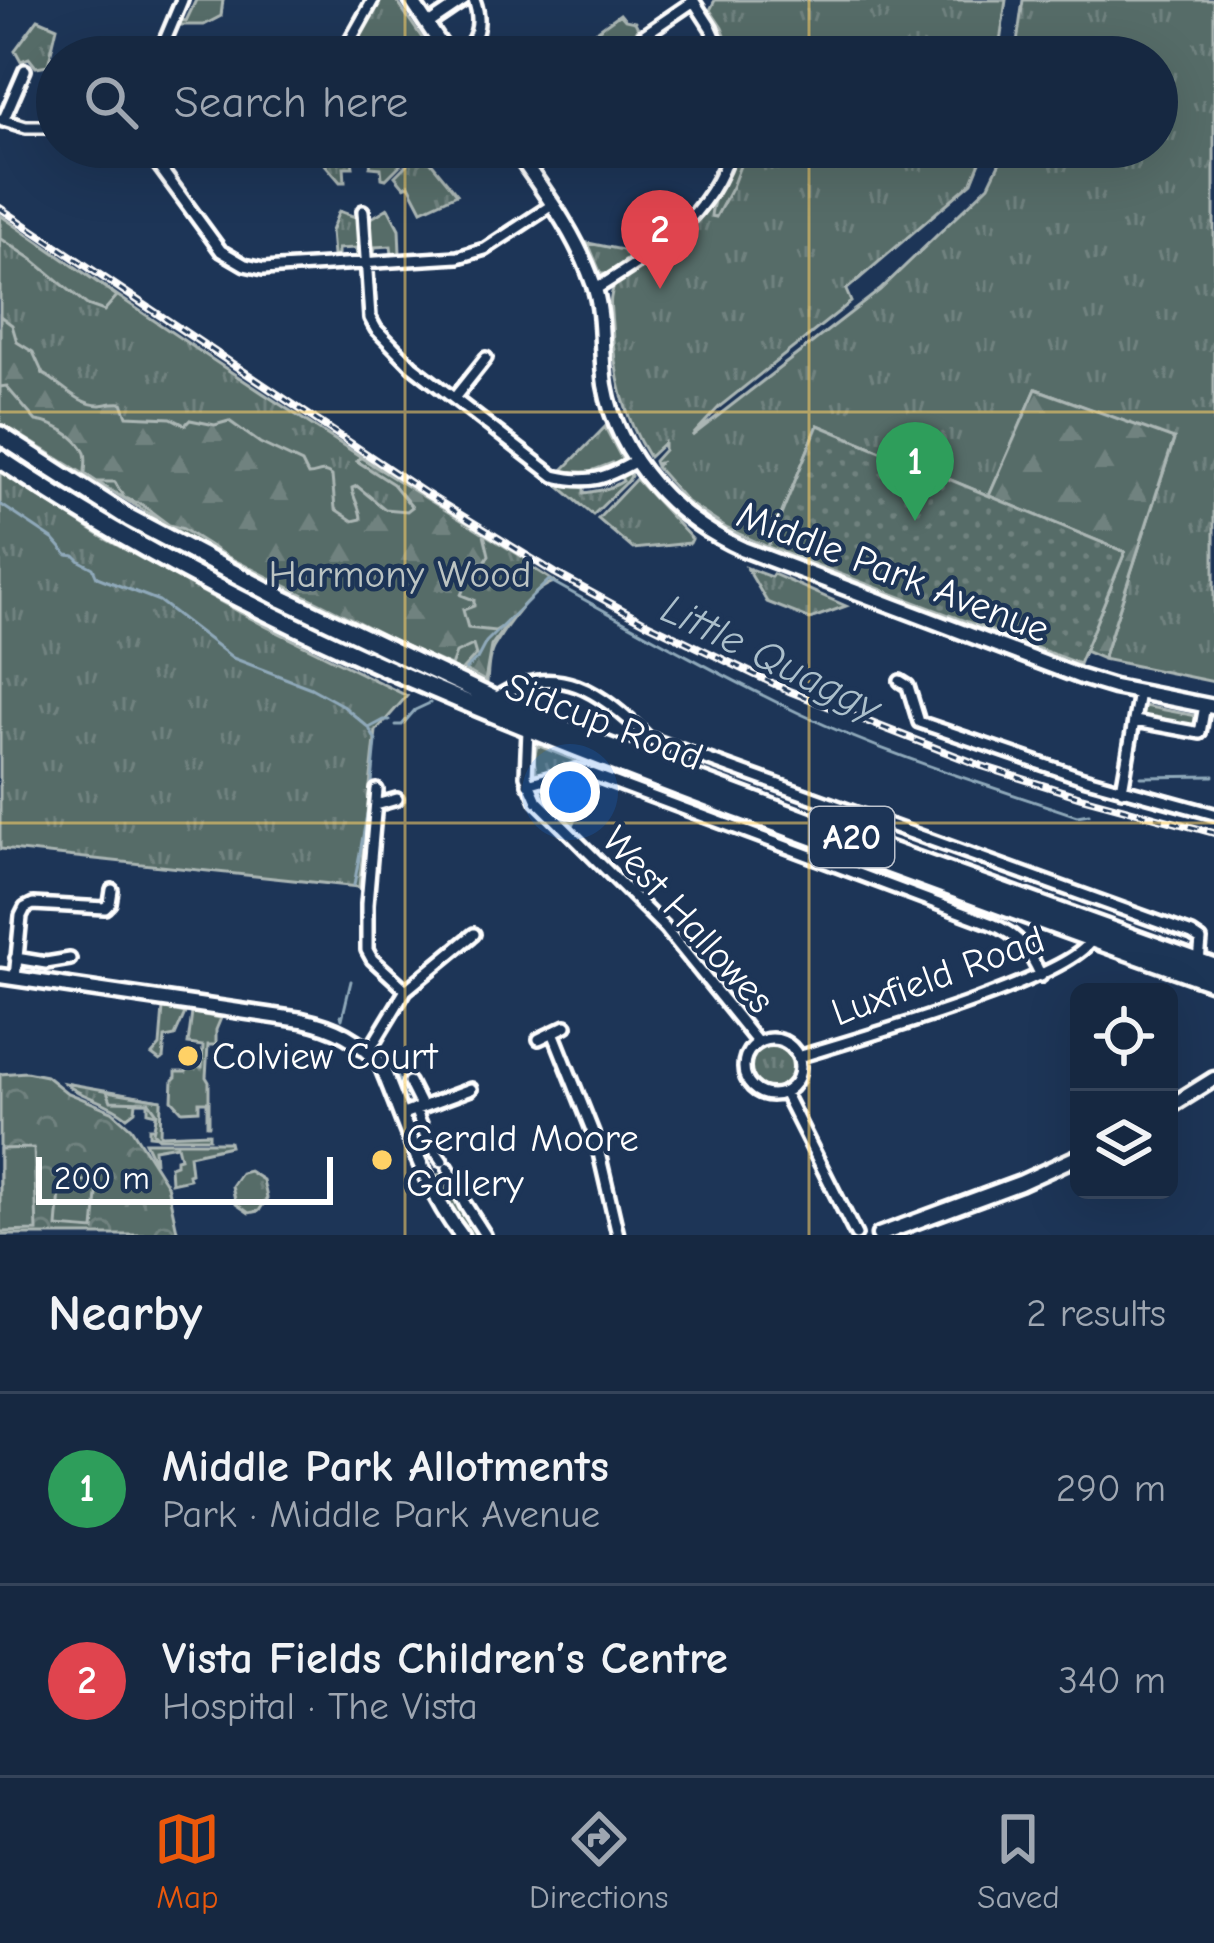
<!DOCTYPE html>
<meta charset="utf-8">
<style>
body{margin:0;font-family:"Comic Neue",sans-serif;background:#1f3048;color:#f1f3f6}
.controls{position:absolute;right:36px;bottom:36px;display:grid;overflow:hidden;border-radius:18px;box-shadow:0 12px 48px #0002}
.controls button{width:108px;height:108px;display:grid;place-items:center;padding:0;border:0;border-bottom:3px solid #35445a;background:#162841;color:#f1f3f6;font:60px sans-serif}
.scale{position:absolute;left:36px;bottom:30px;width:297px;box-sizing:border-box;padding-left:12px;border:6px solid #fff;border-top:0;font-size:33px;line-height:42px;white-space:nowrap;color:#fff;-webkit-text-stroke:9px #1d3557;paint-order:stroke}
.you{position:absolute;left:570px;top:792px;width:42px;height:42px;margin:-30px;border:9px solid #fff;border-radius:50%;background:#1a73e8;box-shadow:0 0 0 18px #1a73e833}
.badge{display:grid;place-items:center;width:78px;height:78px;border-radius:50%;background:#ea580c;color:#fff;font-size:39px;font-weight:700}
.pin{position:absolute;translate:-50% -99px;filter:drop-shadow(0 3px 6px #0008)}
.pin::after{content:'';position:absolute;top:63px;width:42px;height:36px;background:inherit;clip-path:polygon(0 0,100% 0,50% 100%)}
.list{margin:0;padding:0;list-style:none}
h2{display:flex;justify-content:space-between;align-items:center;height:156px;margin:0;padding:0 48px;font-size:51px}
h2 small{font-size:39px;font-weight:400;color:#9ea6b1}
.list li{display:grid;grid-template-columns:78px 1fr auto;gap:36px;align-items:center;box-sizing:border-box;height:192px;padding:0 48px;border-top:3px solid #35445a}
.list b{display:block;font-size:45px;white-space:nowrap}
.list p{margin:0;font-size:39px;white-space:nowrap;color:#9ea6b1}
.list em{font-size:39px;font-style:normal;color:#9ea6b1}
.icon{flex:none;width:66px;height:66px;fill:none;stroke:currentColor;stroke-width:2;stroke-linecap:round;stroke-linejoin:round}
.map{position:relative;flex:none;width:1214px;height:1235px;overflow:hidden}
.search{position:absolute;background:#162841;box-shadow:0 12px 48px #0002;left:36px;right:36px;top:36px;height:132px;display:flex;align-items:center;gap:30px;box-sizing:border-box;padding:0 42px;border-radius:66px;color:#9ea6b1;font-size:45px}
.sheet{height:540px;background:#162841}
nav{display:flex;justify-content:space-around;align-items:center;box-sizing:border-box;height:168px;border-top:3px solid #35445a;background:#162841;font-size:33px;color:#9ea6b1}
nav a{display:grid;justify-items:center;gap:6px}
nav .on{color:#ea580c}
.map>svg:first-child{display:block}
</style>
<div class="map">
<svg width="1214" height="1235" viewBox="0 0 1214 1235">
<defs>
<pattern id="grass-tufts" width="24" height="20" patternUnits="userSpaceOnUse" patternTransform="scale(3)"><rect width="24" height="20" fill="#576c68"/><path d="M3 7l-1-3M5 7V3M7 7l1-3M15 17l-1-3M17 17v-4M19 17l1-3" fill="none" stroke="#70827f"/></pattern>
<pattern id="forest-firs" width="22" height="20" patternUnits="userSpaceOnUse" patternTransform="scale(3)"><rect width="22" height="20" fill="#576c68"/><path d="M5 1l3.5 6h-7zM16 11l3.5 6h-7z" fill="#70827f"/></pattern>
<pattern id="park-crowns" width="20" height="18" patternUnits="userSpaceOnUse" patternTransform="scale(3)"><rect width="20" height="18" fill="#576c68"/><path d="M2 6a3 3 0 1 1 6 0M12 15a3 3 0 1 1 6 0" fill="none" stroke="#70827f"/></pattern>
<pattern id="garden-dots" width="8" height="8" patternUnits="userSpaceOnUse" patternTransform="scale(3)"><rect width="8" height="8" fill="#576c68"/><path d="M2 2h.1M6 6h.1" fill="none" stroke="#70827f" stroke-width="1.8" stroke-linecap="round"/></pattern>
</defs>
<rect width="100%" height="100%" fill="#1d3557"/>
<filter id="ink" filterUnits="userSpaceOnUse"><feTurbulence type="fractalNoise" baseFrequency=".00833" numOctaves="2"/><feDisplacementMap in="SourceGraphic" scale="24" xChannelSelector="R" yChannelSelector="G"/><feConvolveMatrix kernelMatrix="1 2 1 2 8 2 1 2 1" color-interpolation-filters="sRGB"/></filter>
<g filter="url(#ink)">
<!-- grass -->
<path fill="url(#grass-tufts)" stroke="#abb6b4" stroke-width="3" d="M 196,0 L 223,0 L 221,16 L 204,25 L 178,25 L 180,20 L 186,21 Z
M 378,0 L 396,0 L 435,57 L 349,57 L 355,41 Z
M 715,0 L 1006,0 L 998,57 L 733,57 L 722,28 L 710,10 Z
M 1023,0 L 1214,0 L 1214,682 L 1103,659 L 1174,440 L 1036,389 L 989,496 L 818,425 L 768,547 L 726,528 L 687,502 L 656,467 L 659,463 L 655,464 L 654,461 L 664,450 L 664,443 L 649,457 C 623,416 614,373 612,325 C 611,310 607,294 618,281 C 626,270 644,262 656,255 C 698,225 724,198 737,147 L 986,147 L 972,182 L 846,290 L 851,302 L 719,407 L 692,436 L 880,290 L 989,185 L 1000,162 L 1002,147 L 1157,147 L 1157,57 L 1015,57 Z
M 620,14 L 625,20 L 635,22 L 638,28 C 626,57 596,57 568,57 L 566,53 Z
M 38,19 L 57,27 L 48,65 L 36,67 L 29,58 L 21,61 L 15,50 Z
M 346,147 L 350,147 L 353,167 L 344,167 L 345,182 L 340,182 L 323,162 Z
M 360,147 L 384,147 L 404,159 L 430,161 L 457,194 L 422,210 L 409,185 L 404,187 L 395,176 L 407,164 L 404,161 L 386,179 L 382,178 L 381,168 L 370,167 L 372,155 L 361,154 Z
M 388,208 L 399,229 L 400,253 L 392,254 L 391,246 L 375,247 L 374,254 L 372,254 L 370,219 Z
M 339,211 L 361,219 L 363,256 L 357,256 L 356,248 L 338,249 L 338,256 L 333,256 L 331,231 Z
M 0,215 C 172,334 346,451 526,559 L 525,563 L 555,582 C 533,587 506,626 495,645 C 488,655 488,671 487,683 L 361,627 L 189,538 L 0,423 Z
M 588,243 L 623,250 L 629,258 L 607,274 L 601,274 Z
M 605,427 L 624,463 L 615,468 L 612,463 L 594,470 L 595,476 L 560,473 Z
M 0,472 L 102,537 L 267,627 L 407,696 L 376,731 L 359,887 L 0,849 Z
M 629,472 L 631,476 L 628,481 L 593,515 L 555,483 L 584,487 L 584,493 C 598,491 611,489 623,481 L 621,477 Z
M 636,479 L 692,539 L 690,543 L 633,549 L 598,519 Z
M 747,568 L 771,577 L 773,574 L 846,606 L 810,619 L 767,602 Z
M 1144,706 L 1197,716 L 1197,723 L 1190,728 L 1145,719 L 1141,713 Z
M 537,745 L 586,765 L 537,776 L 534,760 Z
M 579,774 L 591,780 L 574,823 L 540,790 Z
M 192,1013 L 221,1018 L 216,1030 L 216,1045 L 208,1045 L 206,1077 L 209,1082 L 209,1125 L 207,1125 L 207,1102 L 199,1102 L 199,1110 L 182,1111 L 172,1100 L 173,1080 L 176,1077 L 176,1072 L 186,1072 L 187,1067 L 202,1067 L 203,1046 L 188,1044 Z
M751 1067a22 22 0 1 1 44 0a22 22 0 1 1-44 0Z
M 65,1083 L 161,1100 L 159,1136 L 149,1135 L 149,1128 L 155,1128 L 156,1114 L 148,1112 L 148,1102 L 136,1102 L 135,1111 L 127,1117 C 107,1100 81,1098 65,1083 Z
M 229,1142 L 230,1146 L 189,1155 L 191,1173 L 188,1174 L 189,1179 L 171,1183 L 170,1166 L 176,1164 L 176,1159 L 180,1158 L 177,1145 L 154,1149 L 155,1163 L 145,1142 Z
M 249,1171 L 263,1180 L 267,1198 L 259,1211 L 249,1213 L 236,1204 L 232,1186 L 241,1173 Z"/>
<!-- forest -->
<path fill="url(#forest-firs)" stroke="#abb6b4" stroke-width="3" d="M 737,147 L 747,147 L 732,187 L 716,217 L 711,216 C 713,193 731,170 737,147 Z
M 0,215 L 117,296 L 104,311 L 87,305 L 32,259 L 0,238 Z
M 0,316 L 12,325 L 17,342 L 33,352 L 43,374 C 61,383 78,405 100,405 C 107,404 114,402 122,403 L 127,416 L 171,418 L 185,425 L 190,420 L 215,425 L 229,421 L 260,443 L 302,463 L 308,475 C 319,475 321,468 332,476 L 335,509 L 353,521 L 361,519 C 361,508 353,499 352,488 L 357,486 L 385,509 L 407,511 L 412,507 L 393,484 L 357,461 L 360,457 L 484,534 L 489,555 L 485,562 L 475,563 L 461,595 L 474,600 L 474,606 L 463,610 L 468,628 L 495,631 L 507,624 L 491,646 L 485,681 L 463,669 L 476,655 L 473,645 L 456,653 L 451,666 L 406,646 L 226,556 L 183,529 L 169,525 L 141,504 L 124,498 L 115,482 L 97,482 L 85,474 C 85,467 87,460 85,453 C 78,436 53,423 36,421 L 6,386 L 0,387 Z
M 1036,389 L 1174,439 L 1103,659 L 1084,651 L 1125,552 L 989,496 Z
M 163,1008 L 185,1013 L 175,1036 L 165,1038 L 163,1059 L 160,1061 L 152,1055 L 160,1046 Z
M 107,1091 L 161,1100 L 160,1135 L 209,1133 L 209,1138 L 159,1138 L 153,1132 L 157,1113 L 149,1102 L 111,1101 Z
M 448,1171 L 483,1235 L 465,1235 L 430,1178 Z"/>
<!-- park -->
<path fill="url(#park-crowns)" stroke="#abb6b4" stroke-width="3" d="M 26,1072 L 46,1076 L 66,1092 L 112,1111 L 131,1128 L 167,1185 L 178,1235 L 0,1235 L 0,1074 Z"/>
<!-- garden -->
<path fill="url(#garden-dots)" stroke="#abb6b4" stroke-width="3" d="M 818,425 L 1125,552 L 1079,664 L 768,547 Z"/>
<!-- pitch -->
<path fill="#576c68" stroke="#abb6b4" stroke-width="3" d="M 34,1148 L 37,1231 L 0,1232 L 0,1149 Z
M 61,1179 L 98,1182 L 94,1230 L 57,1227 Z"/>
<g fill="none" stroke-linecap="round" stroke-linejoin="round">
<!-- stream -->
<path stroke="#8fa9ba" stroke-width="3" d="M 0,504 L 54,540 L 67,555 L 75,556 L 80,561 L 93,568 L 97,577 L 159,601 L 233,658 L 311,688 L 342,705 L 369,728 L 384,720 L 390,720
M 466,669 L 477,659 L 486,642 L 549,580 C 632,626 715,673 801,714 C 889,756 984,784 1077,816 L 1089,814
M 396,725 L 402,725 L 415,710 L 430,703
M 1141,777 L 1214,776
M 354,885 L 371,793 L 376,741 L 370,730
M 341,1015 L 342,1019 L 351,981
M 396,1072 L 407,1106
M 408,1116 L 431,1170
M 436,1179 L 448,1205
M 453,1213 L 471,1235"/>
<defs>
<path id="street" d="M 693,0 L 711,28 L 724,57
M 427,25 L 464,0
M 644,35 L 694,1
M 158,57 L 182,0
M 344,57 L 346,48 L 373,0
M 459,57 C 477,40 483,24 474,0
M 0,119 L 26,127 L 57,127
M 3,121 L 25,70
M 145,147 L 221,251 L 245,265 L 263,269 L 458,257 L 485,249 L 552,205
M 363,211 L 370,318 L 376,329 L 412,366 L 554,476 C 590,485 606,478 636,461
M 596,289 C 654,253 711,217 731,147
M 455,397 L 486,358
M 900,681 L 908,686 L 919,722 L 1083,778 L 1214,814
M 494,699 C 555,657 603,693 648,738 L 1192,934 L 1201,940 L 1199,961
M 1135,721 L 1200,733 L 1205,705
M 528,730 L 526,776 L 537,801 L 665,928 L 758,1043
M 528,784 L 576,770 L 586,772 L 992,924 C 1019,935 1029,950 1041,976
M 377,790 L 367,904 L 367,950 L 372,959 L 406,990
M 1122,790 L 1139,692
M 376,805 L 397,799
M 16,958 L 46,963 L 70,959
M 15,978 L 21,916 L 25,908 L 33,904 L 105,908 L 110,903 L 112,890
M 553,1032 L 596,1140 L 618,1235
M 539,1039 L 566,1026
M744 1067a28 28 0 1 1 56 0a28 28 0 1 1-56 0Z
M 369,1051 L 406,990 L 474,934
M 798,1057 C 850,1041 1071,979 1091,940
M 409,1082 L 421,1106
M 784,1092 L 856,1235
M 415,1109 L 427,1139 L 442,1161
M 403,1114 L 471,1089
M 448,1168 L 465,1204 L 485,1235"/>
<path id="secondary" d="M 411,0 L 449,57
M 513,147 C 543,190 576,233 593,283 C 605,315 600,351 605,385 C 618,460 676,519 743,549 L 1081,677 L 1114,687 L 1214,707
M 0,976 L 302,1020 C 335,1027 359,1039 381,1065 C 405,1121 423,1187 461,1235
M 1169,1107 L 1214,1079
M 879,1235 L 1020,1183 L 1079,1156"/>
<path id="highway" d="M 0,435 L 129,518 L 283,599 L 494,699 L 586,738 L 832,830 L 1214,967
M 0,459 C 222,609 470,708 719,802 C 884,863 1048,924 1214,982"/>
</defs>
<!-- street casing -->
<use href="#street" stroke="#fff" stroke-width="18"/>
<!-- secondary casing -->
<use href="#secondary" stroke="#fff" stroke-width="21"/>
<!-- highway casing -->
<use href="#highway" stroke="#fff" stroke-width="24"/>
<!-- street -->
<use href="#street" stroke="#1d3557" stroke-width="9"/>
<!-- secondary -->
<use href="#secondary" stroke="#1d3557" stroke-width="12"/>
<!-- highway -->
<use href="#highway" stroke="#1d3557" stroke-width="15"/>
<defs>
<path id="rail" d="M 0,208 L 425,493 L 555,573 L 645,622 L 789,691 L 982,766 L 1081,797 L 1214,833"/>
</defs>
<!-- rail casing -->
<use href="#rail" stroke="#fff" stroke-width="8"/>
<!-- rail -->
<use href="#rail" stroke="#1d3557" stroke-width="3" stroke-dasharray="9" stroke-linecap="butt"/>
</g>
</g>
<!-- grid -->
<path fill="none" stroke="#ffd166" stroke-width="3" stroke-opacity="0.55" d="M 405,0 L 405,57M 809,0 L 809,57M 405,147 L 405,1235M 809,147 L 809,1235M 0,412 L 1214,412M 0,823 L 1214,823"/>
<!-- markers -->
<g fill="#ffd166" stroke="#1d3557" stroke-width="4.5">
<circle cx="188" cy="1056" r="12"/>
<circle cx="382" cy="1160" r="12"/>
</g>
<g text-anchor="middle" dominant-baseline="central" stroke-width="9" stroke-linejoin="round" paint-order="stroke">
<!-- shield labels -->
<rect fill="#1d3557" stroke="#bbc2cd" stroke-width="3" x="810" y="807" width="84" height="60" rx="9"/>
<g font-size="36" font-weight="bold" fill="#fff">
<text x="852" y="837">A20</text>
</g>
<!-- street labels -->
<g font-size="39" fill="#fff" stroke="#1d3557">
<text transform="translate(893 572) rotate(21)">Middle Park Avenue</text>
<text transform="translate(604 722) rotate(21)">Sidcup Road</text>
<text transform="translate(688 920) rotate(48)">West Hallowes</text>
<text transform="translate(938 976) rotate(-20)">Luxfield Road</text>
</g>
<!-- park labels -->
<g font-size="39" fill="#bcc4c3" stroke="#1d3557">
<text x="400" y="574">Harmony Wood</text>
</g>
<!-- poi labels -->
<g font-size="39" fill="#fff" stroke="#1d3557" text-anchor="start">
<text x="212" y="1056">Colview Court</text>
<text x="406" y="1138">Gerald Moore<tspan x="406" dy="45">Gallery</tspan></text>
</g>
<!-- water labels -->
<g font-size="42" font-style="italic" fill="#abbfcb" stroke="#1d3557">
<text transform="translate(771 658) rotate(26)">Little Quaggy</text>
</g>
</g>
</svg>
<div class="controls">
<button><svg class="icon" aria-label="locate" viewBox="0 0 24 24"><circle cx="12" cy="12" r="6"/><path d="M12 2v4M12 18v4M2 12h4M18 12h4"/></svg></button>
<button><svg class="icon" aria-label="layers" viewBox="0 0 24 24"><path d="M12 4l9 5-9 5-9-5zM3 14l9 5 9-5"/></svg></button>
</div>
<div class="scale">200 m</div>
<div class="you"></div>
<div class="pin badge" style="left:915px;top:521px;background:#2e9e5b">1</div>
<div class="pin badge" style="left:660px;top:289px;background:#e0444e">2</div>
<div class="search"><svg class="icon" aria-label="search" viewBox="0 0 24 24"><circle cx="10" cy="10" r="6"/><path d="M15 15l6 6"/></svg>Search here</div>
</div>
<section class="sheet">
<h2>Nearby<small>2 results</small></h2>
<ul class="list">
<li><span class="badge" style="background:#2e9e5b">1</span><div><b>Middle Park Allotments</b><p>Park · Middle Park Avenue</p></div><em>290 m</em></li>
<li><span class="badge" style="background:#e0444e">2</span><div><b>Vista Fields Children’s Centre</b><p>Hospital · The Vista</p></div><em>340 m</em></li>
</ul>
</section>
<nav>
<a class="on"><svg class="icon" aria-label="map" viewBox="0 0 24 24"><path d="M3 6l6-2 6 2 6-2v14l-6 2-6-2-6 2zM9 4v14M15 6v14"/></svg>Map</a>
<a><svg class="icon" aria-label="directions" viewBox="0 0 24 24"><path d="M12 3l9 9-9 9-9-9zM9 14v-3h6M13 9l2 2-2 2"/></svg>Directions</a>
<a><svg class="icon" aria-label="saved" viewBox="0 0 24 24"><path d="M7 4h10v16l-5-4-5 4z"/></svg>Saved</a>
</nav>
